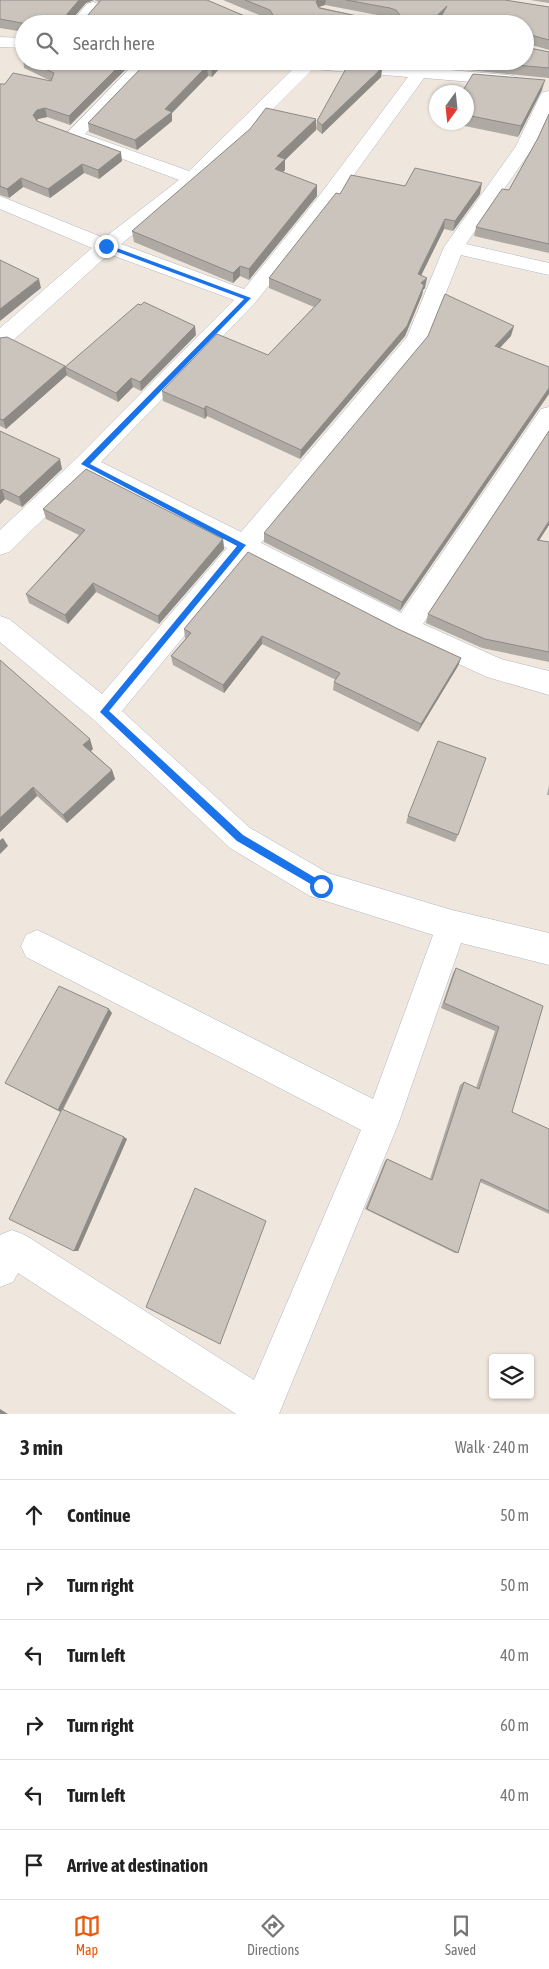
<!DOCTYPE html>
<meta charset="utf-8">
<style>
body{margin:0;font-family:"Asap Condensed",sans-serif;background:#f2f2f2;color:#222}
.controls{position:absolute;right:15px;bottom:15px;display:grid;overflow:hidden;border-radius:5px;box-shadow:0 1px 4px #0004}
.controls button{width:45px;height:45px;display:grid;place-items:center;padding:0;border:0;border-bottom:1px solid #e0e0e0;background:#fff;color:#222;font:25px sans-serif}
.compass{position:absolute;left:429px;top:85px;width:45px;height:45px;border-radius:50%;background:#fff;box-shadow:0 1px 4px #0004;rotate:195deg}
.stop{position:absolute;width:15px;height:15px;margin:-11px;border:4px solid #1a73e8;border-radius:50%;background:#fff}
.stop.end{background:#1a73e8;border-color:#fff;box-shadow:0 1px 5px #0008}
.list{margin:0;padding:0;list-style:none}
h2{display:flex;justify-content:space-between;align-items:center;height:65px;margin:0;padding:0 20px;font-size:21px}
h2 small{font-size:16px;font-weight:400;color:#767676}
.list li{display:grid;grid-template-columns:32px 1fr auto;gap:15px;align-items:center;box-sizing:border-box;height:70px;padding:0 20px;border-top:1px solid #e0e0e0}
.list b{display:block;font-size:19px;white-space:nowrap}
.list em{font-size:16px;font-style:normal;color:#767676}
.icon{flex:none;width:28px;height:28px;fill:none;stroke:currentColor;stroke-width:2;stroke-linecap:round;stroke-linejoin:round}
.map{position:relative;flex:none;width:549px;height:1414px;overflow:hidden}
.search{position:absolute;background:#fff;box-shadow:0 1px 4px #0004;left:15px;right:15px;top:15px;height:55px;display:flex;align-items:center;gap:12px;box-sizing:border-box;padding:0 18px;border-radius:28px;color:#767676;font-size:19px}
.sheet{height:485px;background:#fff}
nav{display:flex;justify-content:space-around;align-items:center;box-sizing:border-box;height:70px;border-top:1px solid #e0e0e0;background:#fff;font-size:14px;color:#767676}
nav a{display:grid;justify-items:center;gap:2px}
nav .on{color:#ea580c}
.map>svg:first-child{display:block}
</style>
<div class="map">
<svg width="549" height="1414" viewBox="0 0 549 1414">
<rect width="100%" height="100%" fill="#efe7de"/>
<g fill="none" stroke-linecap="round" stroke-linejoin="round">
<defs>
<path id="minor" d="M 93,2 L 99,4 L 101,7 L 87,24 L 70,24 L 87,4 Z
M 0,37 L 24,38 L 24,48 L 0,47 Z
M 137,61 L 155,61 L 85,134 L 189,171 L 295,67 L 276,65 L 274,61 L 345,61 L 508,75 L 514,76 L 517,80 L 514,84 L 508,85 L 424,78 L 330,208 L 255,303 L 101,462 L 241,532 L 407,337 L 444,247 L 516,146 L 540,96 L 543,92 L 549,91 L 549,114 L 534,146 L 466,244 L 549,263 L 549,275 L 461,255 L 425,345 L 261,543 L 401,613 L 541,409 L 549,407 L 549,433 L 423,624 L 501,659 L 549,671 L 549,695 L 487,677 L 397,636 L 248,559 L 122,711 L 250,828 L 328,873 L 452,910 L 549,933 L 549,965 L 461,943 L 399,1122 L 279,1414 L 236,1414 L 18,1273 L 13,1282 L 0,1287 L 0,1235 L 12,1230 L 25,1235 L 254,1380 L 361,1130 L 26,957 L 21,946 L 26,935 L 37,930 L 48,935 L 373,1099 L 433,935 L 310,896 L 230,848 L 94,720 L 0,642 L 0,616 L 9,619 L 102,694 L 227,548 L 88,476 L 9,552 L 0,555 L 0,530 L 77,458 L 234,300 L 109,254 L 8,345 L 0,347 L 0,328 L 92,248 L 0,209 L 0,196 L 104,238 L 179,180 L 80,143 L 77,140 L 68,139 L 65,135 ZM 313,69 L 408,77 L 316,200 L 244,289 L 121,244 L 199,183 Z"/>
</defs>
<!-- minor casing -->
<use href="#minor" stroke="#b2b5c1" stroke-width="1"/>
<!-- minor -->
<use href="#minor" fill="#fff" fill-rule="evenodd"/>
</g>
<!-- wall -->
<path fill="#aea9a3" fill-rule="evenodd" d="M 0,0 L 207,0 L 247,17 L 264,17 L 223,0 L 505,0 L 549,7 L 549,50 L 525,43 L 525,47 L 549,52 L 549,78 L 468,70 L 421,61 L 525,61 L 436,24 L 24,24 L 24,32 L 0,28 ZM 94,0 L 99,2 L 87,16 L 74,16 L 86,3 ZM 325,5 L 388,17 L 362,17 L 319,7 Z
M 530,0 L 549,0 L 549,3 Z
M 24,57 L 24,61 L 134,61 L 70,125 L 47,117 L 38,119 L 37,121 L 122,161 L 99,179 L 84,173 L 50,198 L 23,187 L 9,198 L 0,195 L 0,84 L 5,84 L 51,81 L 24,68 L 23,59 Z
M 148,61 L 226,61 L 212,77 L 208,76 L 172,113 L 172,121 L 137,150 L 89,132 L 88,123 Z
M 367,61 L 396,61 L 395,64 Z
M 382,68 L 381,77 L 322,134 L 316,129 L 317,121 Z
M 542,90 L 518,137 L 450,123 L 466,122 L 466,92 Z
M 549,114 L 549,253 L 474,236 L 476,227 L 509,190 L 538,138 Z
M 316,119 L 316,130 L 285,160 L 285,170 L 283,172 L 317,196 L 249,280 L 240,276 L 233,283 L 134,242 L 132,231 Z
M 405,186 L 480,194 L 453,231 L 444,229 L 421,275 L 425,288 L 423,290 L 422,295 L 405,336 L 300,459 L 207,416 L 205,419 L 163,401 L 162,391 L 268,355 L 314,307 L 269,288 L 269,278 L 340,194 Z
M 196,335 L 141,391 L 133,387 L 118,402 L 67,376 L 67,375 L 6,429 L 0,426 L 0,338 L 65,366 L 65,367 Z
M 511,336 L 500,348 L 400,611 L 264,542 L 264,533 Z
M 0,431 L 62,469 L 22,507 L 5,499 L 0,504 Z
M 549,431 L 549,525 L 539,540 L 549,542 L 549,662 L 482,648 L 426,623 L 428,614 Z
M 43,509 L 223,539 L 224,549 L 159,624 L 96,592 L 68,624 L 29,603 L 26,594 L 79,535 L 46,519 Z
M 184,629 L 398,629 L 461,658 L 458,666 L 418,732 L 333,690 L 334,682 L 336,680 L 262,644 L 224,693 L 173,665 L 171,656 L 186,638 L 185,638 Z
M 0,660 L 93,749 L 91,751 L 112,770 L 115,779 L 67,823 L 37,796 L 0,832 Z
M 549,785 L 549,795 L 547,795 Z
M 408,816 L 458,835 L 455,842 L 406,823 Z
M 456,968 L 543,1006 L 512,1112 L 549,1129 L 549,1214 L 480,1182 L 458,1253 L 455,1253 L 365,1209 L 385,1161 L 387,1159 L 430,1179 L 460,1085 L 464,1082 L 476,1088 L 495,1031 L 441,1008 L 453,973 Z
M 112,1013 L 63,1110 L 124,1137 L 127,1139 L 78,1251 L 60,1112 L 5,1083 Z"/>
<!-- shaded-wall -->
<path fill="#8d8984" d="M 79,0 L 94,0 L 86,3 L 69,23 L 67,14 Z
M 317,0 L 326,0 L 325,5 L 318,7 L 316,2 Z
M 447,6 L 436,24 L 428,24 Z
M 280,18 L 280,24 L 272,24 Z
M 124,61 L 134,61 L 70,125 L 69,116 Z
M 217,61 L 226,61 L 212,77 L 211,67 Z
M 207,66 L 208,76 L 172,113 L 172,121 L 137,150 L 135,140 Z
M 382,68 L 381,77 L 322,134 L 322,125 Z
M 545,80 L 542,90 L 518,137 L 521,126 Z
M 45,108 L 47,117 L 38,119 L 35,124 L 33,115 L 37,110 Z
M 316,119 L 316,130 L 285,160 L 285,170 L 275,179 L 275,169 L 277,156 Z
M 121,152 L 122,161 L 99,179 L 98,170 Z
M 82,164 L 84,173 L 50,198 L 48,189 Z
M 21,178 L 23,187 L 9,198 L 7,189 Z
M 482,183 L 480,194 L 453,231 L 455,221 Z
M 317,185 L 317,196 L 249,280 L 249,269 Z
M 445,219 L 444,229 L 417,284 L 418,274 Z
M 240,266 L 240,276 L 233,283 L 233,273 Z
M 427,278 L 425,288 L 423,290 L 422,295 L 405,336 L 300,459 L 301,450 L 421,283 Z
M 39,279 L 41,288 L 0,321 L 0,309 Z
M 195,326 L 196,335 L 141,391 L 140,382 Z
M 514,326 L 511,336 L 492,356 L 495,346 Z
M 65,366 L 67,375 L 6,429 L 3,420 Z
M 131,378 L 133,387 L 118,402 L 116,393 Z
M 549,388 L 549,394 L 400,611 L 402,602 Z
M 206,406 L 207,416 L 205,419 L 204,409 Z
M 60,459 L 62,469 L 22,507 L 19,497 Z
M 2,489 L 5,499 L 0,504 L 0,491 Z
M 549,521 L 549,525 L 533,550 L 537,540 Z
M 223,539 L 224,549 L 159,624 L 158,616 Z
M 93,583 L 96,592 L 68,624 L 65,615 Z
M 262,636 L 262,644 L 224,693 L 223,685 Z
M 461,658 L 458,666 L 418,732 L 421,724 Z
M 90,739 L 93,749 L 87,754 L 83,745 Z
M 112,770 L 115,779 L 67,823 L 63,815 Z
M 33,787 L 37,796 L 0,832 L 0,818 Z
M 3,838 L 8,846 L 0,854 L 0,840 Z
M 109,1009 L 112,1013 L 61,1112 L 58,1110 Z
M 124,1137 L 127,1139 L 78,1251 L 74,1251 Z
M 0,1409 L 8,1414 L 0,1414 Z"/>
<!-- building -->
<path fill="#cac4bd" stroke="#8d8984" d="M 0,0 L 79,0 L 67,14 L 67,16 L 87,16 L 101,0 L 207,0 L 247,17 L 271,17 L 273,15 L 270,10 L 245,0 L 317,0 L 316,2 L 319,8 L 362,17 L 398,17 L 400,15 L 396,10 L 390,8 L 346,0 L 505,0 L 549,7 L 549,40 L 527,34 L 525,36 L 525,24 L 437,24 L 447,6 L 428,24 L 302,24 L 280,18 L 272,24 L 27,24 L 0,19 Z
M 525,42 L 525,47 L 549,52 L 549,68 L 473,61 L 525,61 Z
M 28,61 L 124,61 L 69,116 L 45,108 L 37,110 L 33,115 L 37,121 L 121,152 L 98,170 L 82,164 L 48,189 L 21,178 L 7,189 L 0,186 L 0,84 L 5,84 L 13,73 L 51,81 L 54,73 Z
M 148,61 L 217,61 L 211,67 L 207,66 L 165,109 L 172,112 L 135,140 L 88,123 Z
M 348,65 L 382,68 L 322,125 L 317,121 Z
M 473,74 L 545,80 L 521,126 L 466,115 L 466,92 L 462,92 Z
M 266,108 L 316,119 L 277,156 L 285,159 L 275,169 L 317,185 L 249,269 L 240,266 L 233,273 L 132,231 L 250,129 Z
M 549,114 L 549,244 L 476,227 L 502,189 L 509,190 L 538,138 Z
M 415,168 L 482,183 L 455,221 L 445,219 L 418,274 L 427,278 L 421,283 L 424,285 L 407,326 L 301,450 L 206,406 L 204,409 L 162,391 L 217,334 L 268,355 L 321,300 L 269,278 L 336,193 L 340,194 L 351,175 L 405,186 Z
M 0,260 L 39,279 L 0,309 Z
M 445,294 L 514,326 L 495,346 L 549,367 L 549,388 L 402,602 L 264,533 L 428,336 Z
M 144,302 L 195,326 L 140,382 L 131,378 L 116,393 L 65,367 L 138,304 L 141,305 Z
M 7,337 L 65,366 L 3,420 L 0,419 L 0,338 Z
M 0,431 L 60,459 L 19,497 L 2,489 L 0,491 Z
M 549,431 L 549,521 L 537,540 L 549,542 L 549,652 L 485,639 L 428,614 Z
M 86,469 L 223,539 L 158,616 L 93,583 L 65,615 L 26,594 L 85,530 L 43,509 Z
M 248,552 L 398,629 L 461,658 L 421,724 L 334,682 L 340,673 L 262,636 L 223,685 L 171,656 L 191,633 L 184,629 Z
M 0,660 L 90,739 L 83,745 L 112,770 L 63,815 L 33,787 L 0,818 Z
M 438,741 L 486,758 L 458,835 L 408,816 Z
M 456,968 L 543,1006 L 512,1112 L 549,1129 L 549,1211 L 481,1179 L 458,1253 L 367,1209 L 387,1159 L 432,1180 L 464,1082 L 479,1089 L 499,1027 L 444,1003 Z
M 59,986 L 109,1009 L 58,1110 L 5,1083 Z
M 62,1109 L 124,1137 L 74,1251 L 9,1219 Z
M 195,1188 L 266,1221 L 220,1344 L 146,1307 Z"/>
<!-- route -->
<path fill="#1a73e8" d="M 106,244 L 251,298 L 90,464 L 246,545 L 109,711 L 243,835 L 324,883 L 326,886 L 321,890 L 237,841 L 100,712 L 237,546 L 81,464 L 244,299 L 104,247 Z"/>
</svg>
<div class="controls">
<button><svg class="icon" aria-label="layers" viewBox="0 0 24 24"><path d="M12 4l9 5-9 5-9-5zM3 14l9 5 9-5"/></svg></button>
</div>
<svg class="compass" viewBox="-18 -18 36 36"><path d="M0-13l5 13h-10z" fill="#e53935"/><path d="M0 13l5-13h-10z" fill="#767676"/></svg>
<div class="stop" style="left:321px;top:886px"></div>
<div class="stop end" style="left:106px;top:246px"></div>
<div class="search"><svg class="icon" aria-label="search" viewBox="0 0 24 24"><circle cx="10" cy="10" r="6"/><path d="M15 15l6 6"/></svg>Search here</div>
</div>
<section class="sheet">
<h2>3 min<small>Walk · 240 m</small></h2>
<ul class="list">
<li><svg class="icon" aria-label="ahead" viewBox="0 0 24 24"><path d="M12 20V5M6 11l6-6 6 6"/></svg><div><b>Continue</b></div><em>50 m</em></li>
<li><svg class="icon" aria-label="right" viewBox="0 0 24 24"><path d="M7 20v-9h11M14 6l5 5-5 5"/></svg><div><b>Turn right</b></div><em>50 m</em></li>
<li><svg class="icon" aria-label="left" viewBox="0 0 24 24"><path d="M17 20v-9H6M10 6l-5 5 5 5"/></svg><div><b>Turn left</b></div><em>40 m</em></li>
<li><svg class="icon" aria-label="right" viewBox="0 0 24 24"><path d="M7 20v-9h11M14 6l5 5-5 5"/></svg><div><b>Turn right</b></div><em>60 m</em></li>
<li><svg class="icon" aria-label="left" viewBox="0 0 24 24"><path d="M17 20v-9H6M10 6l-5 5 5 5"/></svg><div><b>Turn left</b></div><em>40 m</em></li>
<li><svg class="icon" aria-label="arrive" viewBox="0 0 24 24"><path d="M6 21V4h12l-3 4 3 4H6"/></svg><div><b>Arrive at destination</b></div></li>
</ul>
</section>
<nav>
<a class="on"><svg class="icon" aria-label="map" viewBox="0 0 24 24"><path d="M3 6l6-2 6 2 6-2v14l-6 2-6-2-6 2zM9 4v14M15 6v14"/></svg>Map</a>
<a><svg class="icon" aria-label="directions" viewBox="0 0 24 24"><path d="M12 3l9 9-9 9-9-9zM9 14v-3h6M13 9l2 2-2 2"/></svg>Directions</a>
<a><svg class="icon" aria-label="saved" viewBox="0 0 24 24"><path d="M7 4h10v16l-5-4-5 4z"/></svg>Saved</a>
</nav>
